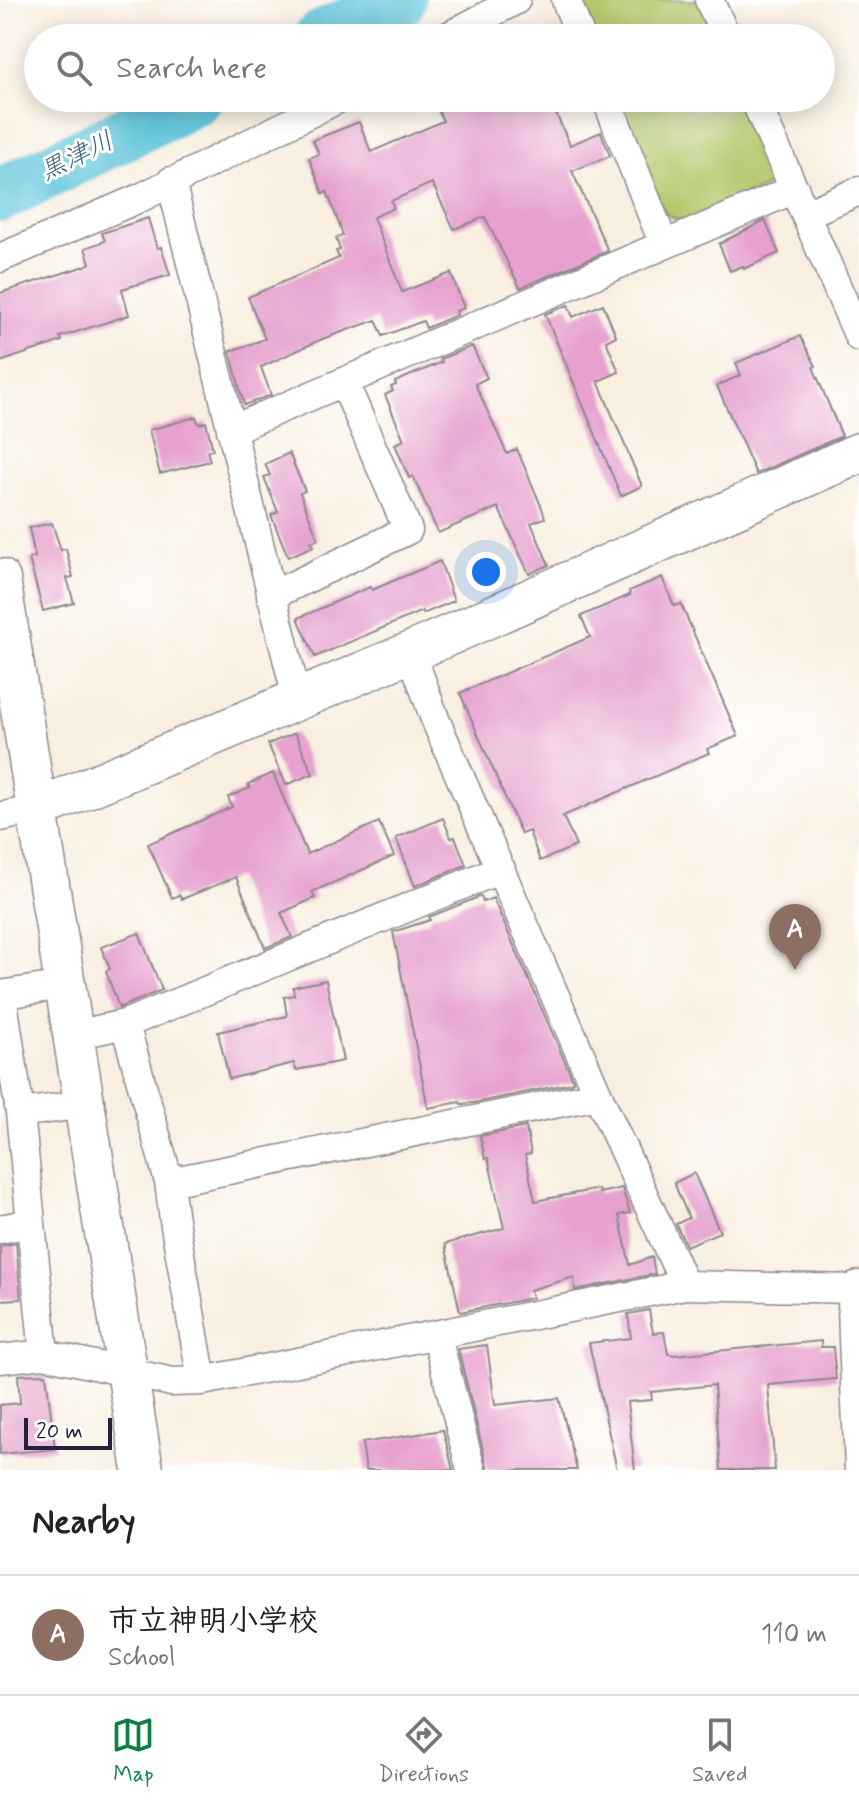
<!DOCTYPE html>
<meta charset="utf-8">
<style>
body{margin:0;font-family:Mynerve,"Klee One",sans-serif;background:#f6f6f6;color:#222}
.scale{position:absolute;left:24px;bottom:20px;width:88px;box-sizing:border-box;padding-left:8px;border:4px solid #22223b;border-top:0;font-size:22px;line-height:28px;white-space:nowrap;color:#22223b;-webkit-text-stroke:6px #fff;paint-order:stroke}
.you{position:absolute;left:486px;top:572px;width:28px;height:28px;margin:-20px;border:6px solid #fff;border-radius:50%;background:#1a73e8;box-shadow:0 0 0 12px #1a73e833}
.badge{display:grid;place-items:center;width:52px;height:52px;border-radius:50%;background:#0b8043;color:#fff;font-size:26px;font-weight:700}
.pin{position:absolute;translate:-50% -66px;filter:drop-shadow(0 2px 4px #0008)}
.pin::after{content:'';position:absolute;top:42px;width:28px;height:24px;background:inherit;clip-path:polygon(0 0,100% 0,50% 100%)}
.list{margin:0;padding:0;list-style:none}
h2{display:flex;justify-content:space-between;align-items:center;height:104px;margin:0;padding:0 32px;font-size:34px}
h2 small{font-size:26px;font-weight:400;color:#767676}
.list li{display:grid;grid-template-columns:52px 1fr auto;gap:24px;align-items:center;box-sizing:border-box;height:120px;padding:0 32px;border-top:2px solid #e0e0e0}
.list b{display:block;font-size:30px;white-space:nowrap}
.list p{margin:0;font-size:26px;white-space:nowrap;color:#767676}
.list em{font-size:26px;font-style:normal;color:#767676}
.icon{flex:none;width:44px;height:44px;fill:none;stroke:currentColor;stroke-width:2;stroke-linecap:round;stroke-linejoin:round}
.map{position:relative;flex:none;width:859px;height:1470px;overflow:hidden}
.search{position:absolute;background:#fff;box-shadow:0 4px 20px #0003;left:24px;right:24px;top:24px;height:88px;display:flex;align-items:center;gap:20px;box-sizing:border-box;padding:0 28px;border-radius:44px;color:#767676;font-size:30px}
.sheet{height:224px;background:#fff}
nav{display:flex;justify-content:space-around;align-items:center;box-sizing:border-box;height:112px;border-top:2px solid #e0e0e0;background:#fff;font-size:22px;color:#767676}
nav a{display:grid;justify-items:center;gap:4px}
nav .on{color:#0b8043}
.map>svg:first-child{display:block}
</style>
<div class="map">
<svg width="859" height="1470" viewBox="0 0 859 1470">
<rect width="100%" height="100%" fill="#fff"/>
<filter id="ink" filterUnits="userSpaceOnUse"><feTurbulence type="fractalNoise" baseFrequency=".0125" numOctaves="2"/><feDisplacementMap in="SourceGraphic" scale="16" xChannelSelector="R" yChannelSelector="G"/><feConvolveMatrix kernelMatrix="1 2 1 2 8 2 1 2 1" color-interpolation-filters="sRGB"/></filter>
<filter id="wash" filterUnits="userSpaceOnUse"><feTurbulence type="fractalNoise" baseFrequency=".006" numOctaves="4" result="noise"/><feDisplacementMap in="SourceGraphic" scale="32" xChannelSelector="R" yChannelSelector="G"/><feGaussianBlur stdDeviation="1.8" result="paint"/><feColorMatrix in="noise" values="0 0 0 0 0 0 0 0 0 0 0 0 0 0 0 0 0 1.4 0 .05"/><feComposite in="paint" operator="in"/></filter>
<g filter="url(#wash)">
<rect width="100%" height="100%" fill="#f8efe0"/>
<!-- green -->
<path fill="#b4c76b" stroke="#6b7453" stroke-width="2" d="M 573,0 L 700,0 L 716,38 L 590,38 Z
M 615,98 L 742,98 L 774,170 L 768,186 L 685,223 L 665,214 Z"/>
<g fill="none" stroke-linecap="round" stroke-linejoin="round">
<!-- stream -->
<path stroke="#5cc3d9" stroke-width="9" d="M 372,0 L 373,13"/>
<!-- river -->
<path stroke="#5cc3d9" stroke-width="54" d="M 320,38 L 399,0
M 0,195 L 196,98"/>
</g>
<g id="blocks">
<!-- building -->
<path fill="#e6a1ce" d="M 438,98 L 549,98 L 570,145 L 601,132 L 610,156 L 572,171 L 608,251 L 520,288 L 485,217 L 454,229 L 432,183 L 391,201 L 394,208 L 373,217 L 402,292 L 451,273 L 464,308 L 456,311 L 457,315 L 426,328 L 423,321 L 383,336 L 376,320 L 322,339 L 261,367 L 271,395 L 244,405 L 230,351 L 265,339 L 248,297 L 339,258 L 336,251 L 340,250 L 336,238 L 343,235 L 327,192 L 323,194 L 309,158 L 319,154 L 313,140 L 359,122 L 371,152 L 443,121 L 436,106 L 440,104 Z
M 148,218 L 157,248 L 161,247 L 170,275 L 122,289 L 129,315 L 60,337 L 62,341 L 0,362 L 0,293 L 85,266 L 90,263 L 85,248 L 105,241 L 102,233 Z
M 765,220 L 779,253 L 744,269 L 743,266 L 730,271 L 719,244 Z
M 603,304 L 616,336 L 606,341 L 619,372 L 598,381 L 642,486 L 621,496 L 545,314 L 568,305 L 573,317 Z
M 800,336 L 816,366 L 813,367 L 842,436 L 756,474 L 717,386 L 741,375 L 736,363 Z
M 472,346 L 487,378 L 475,384 L 507,454 L 517,449 L 542,508 L 545,518 L 531,523 L 549,565 L 529,574 L 498,507 L 438,533 L 413,476 L 409,478 L 395,444 L 404,440 L 385,395 L 393,391 L 391,387 L 396,385 L 395,382 L 442,362 L 440,359 Z
M 196,417 L 199,424 L 206,422 L 213,450 L 207,451 L 210,461 L 160,474 L 149,430 Z
M 289,453 L 305,491 L 300,493 L 318,539 L 311,542 L 314,546 L 288,557 L 271,515 L 278,512 L 264,477 L 270,475 L 265,464 Z
M 52,523 L 61,550 L 66,549 L 73,577 L 67,578 L 74,603 L 43,611 L 29,559 L 35,557 L 29,528 Z
M 440,561 L 454,601 L 423,614 L 422,611 L 315,657 L 298,618 L 370,587 L 372,590 Z
M 662,577 L 674,606 L 681,604 L 738,736 L 707,749 L 709,753 L 563,816 L 576,846 L 540,861 L 529,831 L 521,834 L 460,693 L 590,637 L 581,616 L 630,595 L 629,591 Z
M 295,733 L 313,774 L 286,785 L 268,744 Z
M 273,773 L 307,854 L 379,822 L 394,856 L 312,892 L 315,898 L 281,913 L 292,937 L 265,948 L 236,877 L 182,899 L 179,895 L 172,898 L 148,844 L 232,807 L 228,797 L 250,788 L 248,784 Z
M 443,818 L 451,838 L 455,837 L 466,865 L 415,886 L 396,838 Z
M 481,896 L 483,902 L 493,898 L 573,1080 L 572,1083 L 474,1103 L 461,1104 L 460,1102 L 428,1108 L 393,932 L 430,920 L 429,917 Z
M 139,933 L 162,990 L 119,1008 L 106,971 L 110,969 L 101,947 Z
M 326,980 L 343,1061 L 296,1070 L 294,1063 L 229,1079 L 218,1032 L 287,1016 L 284,997 L 294,995 L 293,987 Z
M 526,1127 L 531,1154 L 525,1155 L 535,1201 L 598,1189 L 599,1193 L 622,1188 L 630,1213 L 619,1215 L 630,1265 L 652,1257 L 655,1274 L 575,1290 L 574,1277 L 530,1290 L 532,1298 L 460,1312 L 445,1244 L 504,1228 L 488,1158 L 485,1159 L 480,1136 Z
M 694,1173 L 720,1232 L 686,1246 L 676,1224 L 689,1218 L 674,1183 Z
M 16,1243 L 21,1299 L 0,1300 L 0,1246 Z
M 649,1310 L 653,1333 L 664,1332 L 668,1354 L 674,1355 L 821,1341 L 821,1347 L 833,1347 L 836,1379 L 768,1385 L 775,1470 L 721,1470 L 714,1385 L 651,1392 L 652,1400 L 627,1402 L 635,1470 L 617,1470 L 589,1343 L 631,1338 L 628,1314 Z
M 487,1345 L 495,1405 L 559,1398 L 577,1470 L 488,1470 L 458,1349 Z
M 46,1374 L 55,1449 L 0,1454 L 0,1405 L 20,1403 L 18,1375 Z
M 443,1430 L 453,1470 L 366,1470 L 362,1443 Z"/>
</g>
</g>
<g filter="url(#ink)">
<use href="#blocks" fill-opacity="0" stroke="#8d888e" stroke-width="2"/>
<g fill="none" stroke-linecap="round" stroke-linejoin="round">
<defs>
<path id="street" d="M 566,0 L 581,38
M 709,0 L 727,38
M 445,38 L 516,0
M 606,98 L 664,245
M 754,98 L 859,337
M 171,181 L 297,699
M 806,214 L 859,191
M 0,258 L 142,197 L 340,98
M 231,430 L 795,189
M 271,596 L 408,530 L 344,382
M 411,652 L 435,719 L 598,1095 L 685,1285
M 0,817 L 37,809
M 0,995 L 63,985
M 2,995 L 20,1113
M 125,1024 L 501,869
M 75,1035 L 125,1024 L 169,1182 L 174,1220 L 202,1381 L 685,1285 L 852,1289 L 859,1285
M 169,1182 L 598,1095
M 0,1229 L 31,1223 L 20,1113 L 85,1104
M 852,1289 C 852,1350 857,1410 859,1470
M 437,1336 L 471,1470
M 44,1354 L 172,1382 L 202,1381
M 0,1359 L 44,1354 L 31,1223"/>
<path id="secondary" d="M 0,579 L 143,1470
M 37,809 L 411,652 L 859,453"/>
</defs>
<!-- street casing -->
<use href="#street" stroke="#8d888e" stroke-width="31"/>
<!-- secondary casing -->
<use href="#secondary" stroke="#8d888e" stroke-width="43"/>
<!-- street -->
<use href="#street" stroke="#fff" stroke-width="28"/>
<!-- secondary -->
<use href="#secondary" stroke="#fff" stroke-width="40"/>
</g>
</g>
<g text-anchor="middle" dominant-baseline="central" stroke-width="6" stroke-linejoin="round" paint-order="stroke">
<!-- water labels -->
<g font-size="26" font-style="italic" fill="#39627a" stroke="#fff">
<text transform="translate(77 157) rotate(-26)">黒津川</text>
</g>
</g>
</svg>
<div class="scale">20 m</div>
<div class="you"></div>
<div class="pin badge" style="left:795px;top:970px;background:#8d6e63">A</div>
<div class="search"><svg class="icon" aria-label="search" viewBox="0 0 24 24"><circle cx="10" cy="10" r="6"/><path d="M15 15l6 6"/></svg>Search here</div>
</div>
<section class="sheet">
<h2>Nearby<small></small></h2>
<ul class="list">
<li><span class="badge" style="background:#8d6e63">A</span><div><b>市立神明小学校</b><p>School</p></div><em>110 m</em></li>
</ul>
</section>
<nav>
<a class="on"><svg class="icon" aria-label="map" viewBox="0 0 24 24"><path d="M3 6l6-2 6 2 6-2v14l-6 2-6-2-6 2zM9 4v14M15 6v14"/></svg>Map</a>
<a><svg class="icon" aria-label="directions" viewBox="0 0 24 24"><path d="M12 3l9 9-9 9-9-9zM9 14v-3h6M13 9l2 2-2 2"/></svg>Directions</a>
<a><svg class="icon" aria-label="saved" viewBox="0 0 24 24"><path d="M7 4h10v16l-5-4-5 4z"/></svg>Saved</a>
</nav>
